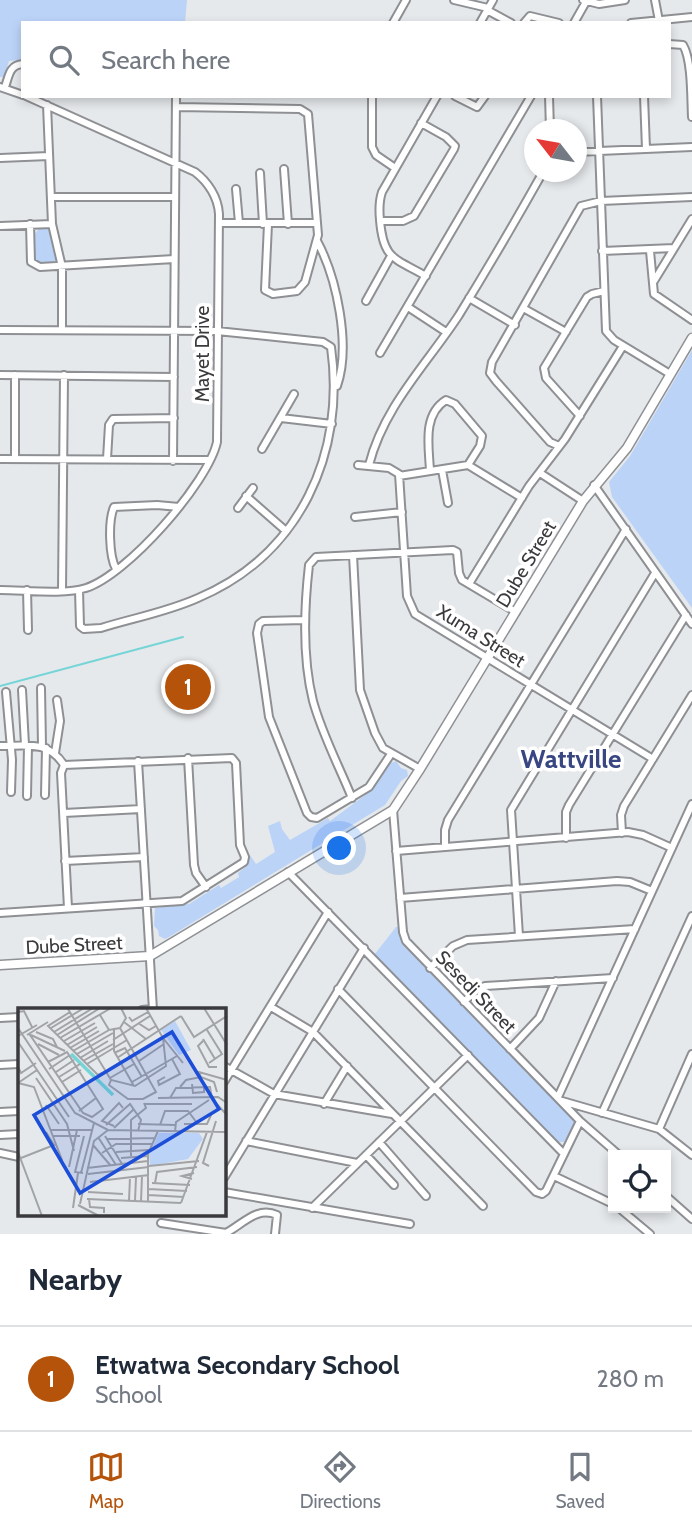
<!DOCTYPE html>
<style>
body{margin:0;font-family:Cabin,sans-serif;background:#f2f2f3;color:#1f2937}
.controls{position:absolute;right:21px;bottom:21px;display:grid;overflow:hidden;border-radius:0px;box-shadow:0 4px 10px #0003}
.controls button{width:63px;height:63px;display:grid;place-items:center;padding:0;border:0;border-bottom:2px solid #e0e1e3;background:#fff;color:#1f2937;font:35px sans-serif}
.compass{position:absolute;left:524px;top:119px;width:63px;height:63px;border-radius:50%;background:#fff;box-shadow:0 4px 10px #0003;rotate:301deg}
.you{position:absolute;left:340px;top:849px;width:24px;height:24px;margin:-18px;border:5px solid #fff;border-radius:50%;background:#1a73e8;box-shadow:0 0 0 10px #1a73e833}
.badge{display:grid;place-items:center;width:46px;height:46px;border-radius:50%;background:#b45309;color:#fff;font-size:23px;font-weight:700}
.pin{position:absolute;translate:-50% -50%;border:4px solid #fff;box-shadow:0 2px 7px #0006}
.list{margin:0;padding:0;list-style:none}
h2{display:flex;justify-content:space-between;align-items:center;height:91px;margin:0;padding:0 28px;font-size:30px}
h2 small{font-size:23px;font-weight:400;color:#747a83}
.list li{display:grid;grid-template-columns:46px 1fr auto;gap:21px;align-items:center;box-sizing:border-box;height:105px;padding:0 28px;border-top:2px solid #e0e1e3}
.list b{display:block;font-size:26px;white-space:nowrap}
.list p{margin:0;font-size:23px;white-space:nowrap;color:#747a83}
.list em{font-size:23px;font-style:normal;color:#747a83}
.icon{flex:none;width:38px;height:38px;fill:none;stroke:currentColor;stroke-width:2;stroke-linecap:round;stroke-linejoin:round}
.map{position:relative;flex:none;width:692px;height:1234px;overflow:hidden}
.search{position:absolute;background:#fff;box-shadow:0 4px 10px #0003;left:21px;right:21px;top:21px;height:77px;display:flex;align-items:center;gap:18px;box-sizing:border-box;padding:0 24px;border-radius:0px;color:#747a83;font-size:26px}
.sheet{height:196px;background:#fff}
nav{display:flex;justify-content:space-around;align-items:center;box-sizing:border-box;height:98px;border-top:2px solid #e0e1e3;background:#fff;font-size:19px;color:#747a83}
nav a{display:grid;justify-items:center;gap:4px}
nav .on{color:#b45309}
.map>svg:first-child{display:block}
</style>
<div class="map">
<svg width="692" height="1234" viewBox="0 0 692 1234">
<rect width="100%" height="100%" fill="#e6e9ec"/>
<!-- green -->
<path fill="#bcd3f8" d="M 0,0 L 187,0 L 185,23 L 23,23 L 23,60 L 9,61 L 4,77 L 0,77 Z
M 48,227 L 52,230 L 58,258 L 53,263 L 38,263 L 34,260 L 34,234 L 40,228 Z
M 692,350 L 692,608 L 612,497 L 609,482 L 630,456 Z
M 396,761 L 401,768 L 407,770 L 408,776 L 401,781 L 385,805 L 169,937 L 165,939 L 159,936 L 158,930 L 154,926 L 155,908 L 189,904 L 219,885 L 221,888 L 239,877 L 238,873 L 247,866 L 250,855 L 256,864 L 275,852 L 268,826 L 280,821 L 282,829 L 290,840 L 328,818 L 330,821 L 372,790 L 391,763 Z
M 396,927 L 400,927 L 401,936 L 406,947 L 515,1058 L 527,1074 L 534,1078 L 574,1119 L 574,1126 L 564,1142 L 556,1142 L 374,955 Z"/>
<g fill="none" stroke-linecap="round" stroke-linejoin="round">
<!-- stream -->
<path stroke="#75d5d6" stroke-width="2" d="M 0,686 L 183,637"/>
<defs>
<path id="minor" d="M 454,0 L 488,8
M 583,0 L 599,4 L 625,0
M 655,0 L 659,21
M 487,10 L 511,23
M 393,23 L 406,0
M 480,23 L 493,0
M 524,23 L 530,16 L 559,23
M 574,23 L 587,0
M 631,23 L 692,17
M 669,44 L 683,45 C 692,60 691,97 692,117
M 0,87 L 23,95
M 5,87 C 9,76 9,65 23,64
M 372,96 L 372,147 L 376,155 L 395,168
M 455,96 L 477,107 L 485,96
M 549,96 L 550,130
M 597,96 L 606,331 L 614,340 L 670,374
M 644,96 L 646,149
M 47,105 L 52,224 L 62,267 L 62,329
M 176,107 L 300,109 L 308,114 L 318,235 L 305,282 L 297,291 L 273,294 L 265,290 L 268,224
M 576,152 L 692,147
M 0,158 L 49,156
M 284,169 L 288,224
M 260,173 L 263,224
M 236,189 L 239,223
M 51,197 L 174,197
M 380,221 L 403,221 L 414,216 L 454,149 L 455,146 L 446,137 L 421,123
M 219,223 L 317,223
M 30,224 L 31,262 L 40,267 L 174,259
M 0,226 L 52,224
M 317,241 C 337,278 351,346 337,386
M 602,251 L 674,248
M 650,251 L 654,294 L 692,320
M 426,276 C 394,258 383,259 380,220 C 379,210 379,201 382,192 L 437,96
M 654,281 L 692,219
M 469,298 L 515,325
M 366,301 L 391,256
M 408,307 L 446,332
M 523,308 L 566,332
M 0,330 L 217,331 L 323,342 L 331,347 C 346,453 300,555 198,598 C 167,612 133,618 101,628 L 84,629 L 80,626 L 79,590
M 380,353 L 531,96
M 0,375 L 174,377
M 580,416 L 546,378 L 544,368 L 587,297 L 592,294 L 604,291
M 281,418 L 332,424
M 559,446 L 550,442 L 496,381 L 490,373 L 492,362 L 581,206 L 601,201 L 692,197
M 262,449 L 294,394
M 0,459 L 210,460
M 15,459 L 15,375
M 107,459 L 109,425 L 113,419 L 174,418
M 173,461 L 176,96
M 358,465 L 389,468 L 399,474 L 407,596 L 415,614 L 653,759
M 369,465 C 384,406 427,364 459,315 C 488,268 516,220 543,172
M 442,470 L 448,503
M 430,471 C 429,447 422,415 446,400 L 455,404 L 482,436 L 480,446 L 468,465
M 540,473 L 583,501
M 399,476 L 468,465 L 522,498
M 594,485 L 692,624
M 246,496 L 286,531
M 238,508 L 253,488
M 355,517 L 402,512
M 353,555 L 360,690 L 375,733 L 383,748 L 420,769
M 116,569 C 109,556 108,521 114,507 L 157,505 L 179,507
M 469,584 L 529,486 L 565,439 L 623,346
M 0,590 C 25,590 63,595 86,588 C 127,575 208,483 217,442 L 219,214 C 218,197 208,182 195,172 L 26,96
M 27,590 L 28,630
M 62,590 L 64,375
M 304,620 L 263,621 L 259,624 L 257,633 L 269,717 L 307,813 L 311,817 L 317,818 L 369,787 L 391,754
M 41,688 L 42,746
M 22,690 L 25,745
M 6,692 L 12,760 L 11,792
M 0,746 C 26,746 48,740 64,765
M 55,753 L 60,721 L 57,700
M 188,758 L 194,865 L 196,873 L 206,887
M 138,761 L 153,1010
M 64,765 L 61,773 L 68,908
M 45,795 L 46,748
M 27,796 L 28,746
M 352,798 C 339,766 322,734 313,701 C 302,657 304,609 309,565 L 316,557 L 453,550 L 457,552 L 459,573 L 462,580 L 516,612
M 393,810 L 403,932 L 406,941 L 580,1121 L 619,1155
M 64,813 L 141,809
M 622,833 L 621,815 L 624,806 L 692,695
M 566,838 L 566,812 L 569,805 L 686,615
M 445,846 L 445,830 L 448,820 L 626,529
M 396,851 L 628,832 L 643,835 L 672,848
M 65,861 L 144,857
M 288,872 L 564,1154
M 400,898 L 617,881 L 630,882 L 652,891
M 0,913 L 182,901 L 244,862 L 245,857 L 240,845 L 236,763 L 232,758 L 64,765
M 519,936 L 511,810 L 655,573
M 430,968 L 453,946 L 467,940 L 635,929
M 338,989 L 536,1192 L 542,1194 L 546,1191 L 580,1121
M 464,1002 L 476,990 L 485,986 L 613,978
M 271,1007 L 313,1032 L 483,1206
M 142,1010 L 153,1009
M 0,1018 L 19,1017
M 510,1049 L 539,1018 L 556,981
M 0,1065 L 19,1064
M 224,1066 L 274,1094 L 392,1114
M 224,1082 L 328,912
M 558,1097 L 692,804
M 562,1101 L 659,1129 L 692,1155
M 324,1104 L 347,1066
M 0,1112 L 19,1111
M 602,1113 L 692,916
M 659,1129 L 692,1054
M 0,1135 L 19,1134
M 246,1141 L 357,1163
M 379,1142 L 426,1196
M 0,1153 L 19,1157
M 366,1155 L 394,1185
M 554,1176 L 613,1204
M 224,1178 L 364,948
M 224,1192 L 410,1224
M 666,1196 L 692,1219
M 312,1208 L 468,1055
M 619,1208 L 650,1234
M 161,1223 L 226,1233 C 243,1224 257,1206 277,1215 L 275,1234"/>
<path id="tertiary" d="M 0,965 L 150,956 L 393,810 L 420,769 L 583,501 L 627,448 L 692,338"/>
</defs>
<!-- minor casing -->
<use href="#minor" stroke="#8e9094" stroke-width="10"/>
<!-- tertiary casing -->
<use href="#tertiary" stroke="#8e9094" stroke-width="11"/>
<!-- minor -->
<use href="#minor" stroke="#fff" stroke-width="6"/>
<!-- tertiary -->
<use href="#tertiary" stroke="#fff" stroke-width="8"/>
</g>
<g text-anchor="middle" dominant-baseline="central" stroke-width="7" stroke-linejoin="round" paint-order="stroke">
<!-- street labels -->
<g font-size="19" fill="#3a3a3c" stroke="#fff">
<text transform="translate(202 354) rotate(-90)">Mayet Drive</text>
<text transform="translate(526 564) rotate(-59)">Dube Street</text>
<text transform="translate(481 636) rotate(32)">Xuma Street</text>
<text transform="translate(74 945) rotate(-3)">Dube Street</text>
<text transform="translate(476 992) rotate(46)">Sesedi Street</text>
</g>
<!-- district labels -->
<g font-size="26" font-weight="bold" fill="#384682" stroke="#fff">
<text x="571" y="759">Wattville</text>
</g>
</g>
<!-- overview -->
<g transform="translate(18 1008)">
<rect width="208" height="208" fill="#e6e9ec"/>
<path d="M 157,13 L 173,42 L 161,47 L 143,22 ZM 141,125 L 181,125 L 185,131 L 170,151 L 132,158 L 131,147 Z" fill="#bcd3f8"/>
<path fill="none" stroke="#75d5d6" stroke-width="3.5" d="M 53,46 L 95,87"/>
<path fill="none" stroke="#a1a3a6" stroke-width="2" d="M 186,0 L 209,37M 50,1 L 93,72 L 117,78 L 148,58 L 145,30 L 128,0M 0,4 L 6,3 L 14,19M 52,4 L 30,18 L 80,67 L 88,63M 82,7 L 91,22 L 102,20 L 108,10 L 103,0M 163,8 L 176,29 L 209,8M 111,9 L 114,13 L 130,4M 106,14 L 128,31M 120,15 L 131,22 L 138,18M 0,20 L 57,105 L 90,122 L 209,124M 33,20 L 66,0M 96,20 L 96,43 L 116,78M 189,22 L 204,46 L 191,55M 18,24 L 35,31 L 39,39M 36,24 L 75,0M 11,26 L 12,27 L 65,105 L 74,109 L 85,101 L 49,44 L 30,54M 9,27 L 30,14M 13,27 L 47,43M 39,27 L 82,0M 0,28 L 19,17M 42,30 L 93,0M 145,30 L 165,55M 185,31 L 197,51M 95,32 L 132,8M 186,32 L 180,38 L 191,59 L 199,59M 46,33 L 77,15M 0,34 L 51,109M 20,36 L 41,47M 49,37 L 79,19M 52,40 L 81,23M 55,43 L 91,22M 96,45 L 107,40 L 124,69M 59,46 L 95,25M 62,50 L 90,33M 99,50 L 163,8M 65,53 L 95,36M 121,53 L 146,36M 69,56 L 109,32M 0,59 L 3,65 L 18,55M 31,61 L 52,47M 38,64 L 56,52M 41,69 L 62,56M 147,69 L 140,73 L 141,77 L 162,66 L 154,51M 183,69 L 181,64 L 209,72M 18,70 L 49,116 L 56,143M 92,70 L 116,56M 93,72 L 91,77 L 110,91 L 125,91 L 138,84 L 102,20M 44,74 L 63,62M 114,74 L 159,48M 0,75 L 16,79 L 44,152M 0,75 L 19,62M 174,76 L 175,85 L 186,84 L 186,79M 162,79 L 168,72 L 183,69 L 196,74 L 199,84M 140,90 L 200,89 L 209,95M 152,90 L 158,80 L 192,79 L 194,91 L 209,107M 127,96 L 174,96M 28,97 L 41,116M 61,103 L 78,90M 120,116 L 157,117M 166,116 L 189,116 L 194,105M 88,117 L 112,96 L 123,112 L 120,123M 142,117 L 147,103 L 170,103 L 179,115M 96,118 L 84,113 L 101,95 L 105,100M 96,120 L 116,101M 33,122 L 74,122M 157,124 L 158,114 L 191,92M 35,128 L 62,128M 87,128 L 104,156M 80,129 L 98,157M 89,131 L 137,130M 75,137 L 93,158M 0,144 L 24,208M 98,144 L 131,142M 84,145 L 98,136 L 134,136M 113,148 L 113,112 L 128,100 L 126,95M 3,150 L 36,137 L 28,124M 103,150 L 130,148M 131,158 L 181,153M 191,158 L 185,155 L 198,113M 51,159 L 59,122M 69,160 L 130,153M 63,165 L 76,115M 65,165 L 57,164 L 66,128M 70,166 L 131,159M 174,171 L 164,168 L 176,165M 72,174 L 131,167M 134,175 L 172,177M 137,175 L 139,164 L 179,159M 130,181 L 169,183M 70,184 L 105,186M 130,187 L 166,189M 69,191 L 163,195M 71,191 L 72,199 L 86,200 L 86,205M 111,193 L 112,169M 117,193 L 118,169M 123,193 L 124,168M 130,193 L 130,146 L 140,123M 163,195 L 189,124M 62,196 L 76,133 L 90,122M 60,197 L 81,208M 55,200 L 60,165"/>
<path fill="#1d4ed8" fill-opacity="0.15" stroke="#1d4ed8" stroke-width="3.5" d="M 154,24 L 201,101 L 62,185 L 16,107 Z"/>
<rect width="208" height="208" fill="none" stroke="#3a3a3c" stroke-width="3.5"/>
</g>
</svg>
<div class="controls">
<button><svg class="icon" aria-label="locate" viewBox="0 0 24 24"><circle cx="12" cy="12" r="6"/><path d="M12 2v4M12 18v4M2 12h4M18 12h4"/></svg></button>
</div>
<svg class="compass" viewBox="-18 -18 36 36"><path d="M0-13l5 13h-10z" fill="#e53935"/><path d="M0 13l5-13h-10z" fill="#747a83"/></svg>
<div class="you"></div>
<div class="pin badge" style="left:188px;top:687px">1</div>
<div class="search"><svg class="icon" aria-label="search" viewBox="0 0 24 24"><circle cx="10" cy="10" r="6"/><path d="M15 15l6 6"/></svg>Search here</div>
</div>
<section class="sheet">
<h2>Nearby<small></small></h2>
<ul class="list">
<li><span class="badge">1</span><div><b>Etwatwa Secondary School</b><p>School</p></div><em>280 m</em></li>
</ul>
</section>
<nav>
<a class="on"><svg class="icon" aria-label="map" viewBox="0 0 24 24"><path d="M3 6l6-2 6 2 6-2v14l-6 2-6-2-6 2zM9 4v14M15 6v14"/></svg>Map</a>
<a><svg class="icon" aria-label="directions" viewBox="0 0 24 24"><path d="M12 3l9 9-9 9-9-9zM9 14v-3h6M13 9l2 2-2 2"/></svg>Directions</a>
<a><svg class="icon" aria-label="saved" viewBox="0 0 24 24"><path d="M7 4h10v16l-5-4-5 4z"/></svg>Saved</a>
</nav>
